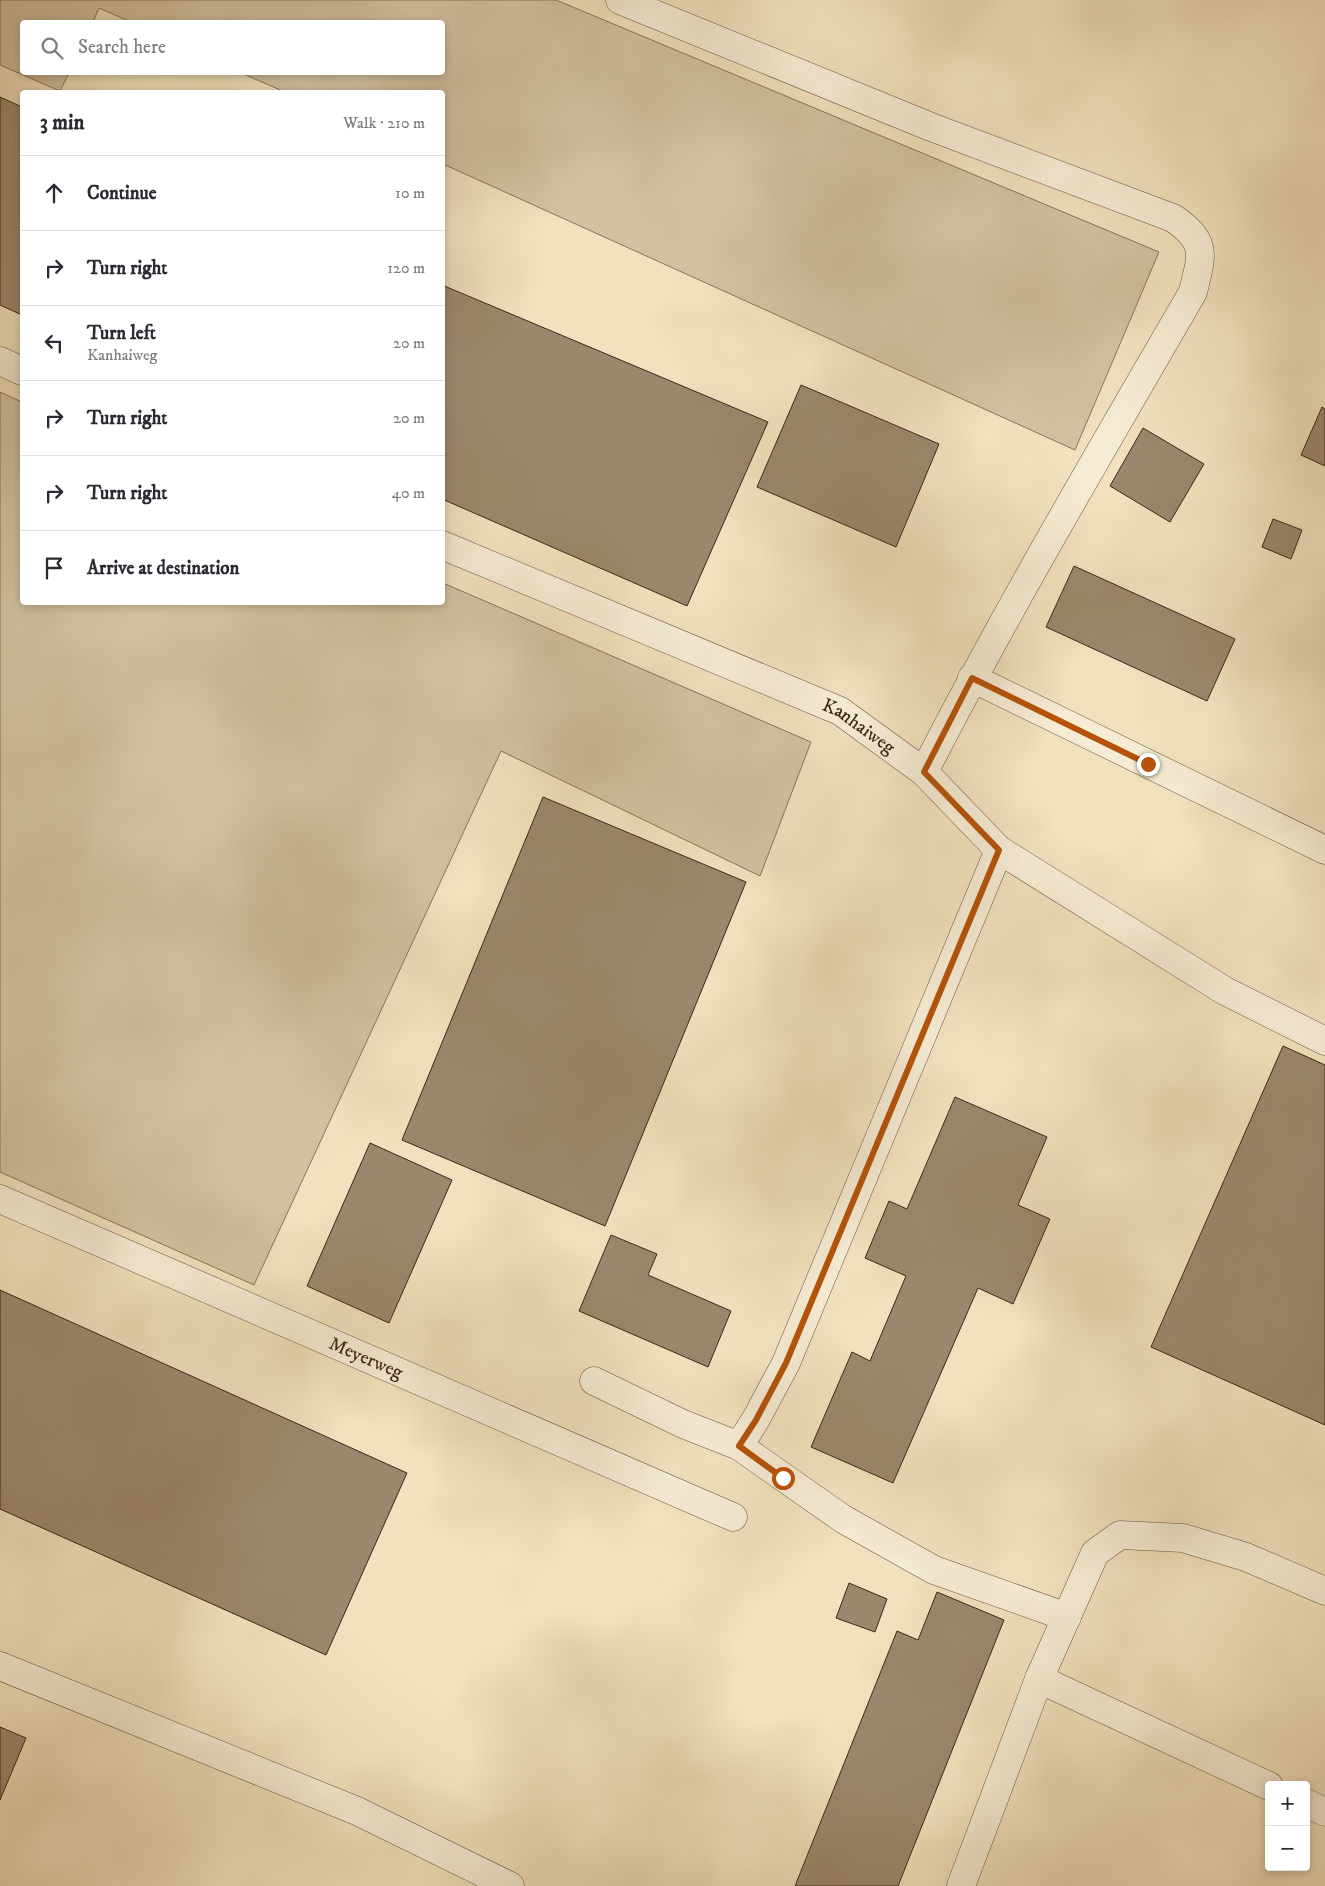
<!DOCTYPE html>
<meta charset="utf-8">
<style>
body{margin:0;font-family:"IM FELL DW Pica",serif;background:#f2f2f3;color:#2b2b33}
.controls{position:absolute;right:15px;bottom:15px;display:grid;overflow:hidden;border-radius:5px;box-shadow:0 2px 8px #0003}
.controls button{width:45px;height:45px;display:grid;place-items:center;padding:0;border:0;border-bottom:1px solid #e1e1e2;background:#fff;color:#2b2b33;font:25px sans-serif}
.stop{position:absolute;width:15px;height:15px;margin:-11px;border:4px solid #b45309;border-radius:50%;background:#fff}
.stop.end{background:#b45309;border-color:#fff;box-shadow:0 1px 5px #0008}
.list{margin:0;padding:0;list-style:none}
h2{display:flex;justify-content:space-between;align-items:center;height:65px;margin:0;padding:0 20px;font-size:21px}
h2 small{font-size:16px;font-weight:400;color:#7c7c81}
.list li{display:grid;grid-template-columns:32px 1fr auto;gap:15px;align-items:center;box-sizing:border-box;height:75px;padding:0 20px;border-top:1px solid #e1e1e2}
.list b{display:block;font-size:19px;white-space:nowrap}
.list p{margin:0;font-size:16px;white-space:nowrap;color:#7c7c81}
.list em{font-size:16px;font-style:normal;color:#7c7c81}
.icon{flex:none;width:28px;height:28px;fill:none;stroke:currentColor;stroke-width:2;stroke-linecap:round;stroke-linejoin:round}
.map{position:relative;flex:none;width:1325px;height:1886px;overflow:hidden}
.search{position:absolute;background:#fff;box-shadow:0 2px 8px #0003;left:20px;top:20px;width:425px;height:55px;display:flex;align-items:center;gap:12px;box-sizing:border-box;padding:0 18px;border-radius:5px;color:#7c7c81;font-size:19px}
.panel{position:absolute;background:#fff;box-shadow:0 2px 8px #0003;left:20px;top:90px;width:425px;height:515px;border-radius:5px}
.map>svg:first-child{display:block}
</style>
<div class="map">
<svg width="1325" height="1886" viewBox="0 0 1325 1886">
<rect width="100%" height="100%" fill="#f1e1bd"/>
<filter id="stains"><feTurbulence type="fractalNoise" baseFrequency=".004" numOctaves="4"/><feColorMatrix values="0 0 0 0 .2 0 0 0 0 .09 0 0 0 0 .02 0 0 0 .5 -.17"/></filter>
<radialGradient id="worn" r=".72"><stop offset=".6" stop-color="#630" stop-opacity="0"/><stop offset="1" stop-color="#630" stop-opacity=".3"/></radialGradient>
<!-- green -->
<path fill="#d2c1a1" stroke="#88745c" d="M 0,0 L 556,0 L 1159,252 L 1075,450 L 443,164 L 442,92 L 285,92 L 241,73 L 442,72 L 442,22 L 131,22 L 99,8 L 93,22 L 22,22 L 22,72 L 69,73 L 60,91 L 0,65 Z
M 0,392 L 22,402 L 22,602 L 442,602 L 443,583 L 811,742 L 760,876 L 501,751 L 254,1285 L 0,1172 Z"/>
<!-- building -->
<path fill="#9b876d" stroke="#3d2616" d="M 0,97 L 22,107 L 22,315 L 0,305 Z
M 442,285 L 768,422 L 687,606 L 442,499 Z
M 801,385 L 939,444 L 896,547 L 757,487 Z
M 1322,407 L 1325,409 L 1325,466 L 1301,455 Z
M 1143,428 L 1204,464 L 1170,522 L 1110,486 Z
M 1273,519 L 1302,530 L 1291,559 L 1262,547 Z
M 1074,566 L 1235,639 L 1207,701 L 1046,627 Z
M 543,797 L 746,882 L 605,1226 L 402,1140 Z
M 1283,1046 L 1325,1065 L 1325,1425 L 1151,1347 Z
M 955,1097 L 1047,1137 L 1018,1205 L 1050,1219 L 1013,1304 L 978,1288 L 893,1483 L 811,1447 L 852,1352 L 870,1361 L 906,1276 L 865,1258 L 889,1201 L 907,1209 Z
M 370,1143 L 452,1180 L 389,1323 L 307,1286 Z
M 611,1235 L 657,1254 L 648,1275 L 731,1311 L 708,1367 L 579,1311 Z
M 0,1290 L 407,1473 L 326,1655 L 0,1509 Z
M 849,1583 L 887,1599 L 875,1632 L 836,1618 Z
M 937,1592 L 1004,1620 L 898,1886 L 795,1886 L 897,1631 L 918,1640 Z
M 0,1727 L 26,1738 L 0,1800 Z"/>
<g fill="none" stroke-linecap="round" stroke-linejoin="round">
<defs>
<g id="minor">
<path d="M 620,0 L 931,127 L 1173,218 C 1208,242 1202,255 1193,292 C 1101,451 1007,609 924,772"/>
<path d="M 0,361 L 22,371"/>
<path id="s1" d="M 442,545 L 840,711 L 924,772 L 999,850 L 1225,991 L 1325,1041"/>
<path d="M 972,678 L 1325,850"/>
<path id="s2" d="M 0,1199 L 733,1517"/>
<path d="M 594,1381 L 683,1424 L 739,1446 L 756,1419 L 786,1363 L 999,850"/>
<path d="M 739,1446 L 843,1519 L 934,1570 L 1067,1617"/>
<path d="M 0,1666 L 357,1811 L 510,1886"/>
<path d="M 1039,1679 L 1269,1786"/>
<path d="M 1306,1803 L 1325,1812"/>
<path d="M 961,1886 L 1039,1679 L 1095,1553 L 1120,1535 L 1183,1538 L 1246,1557 L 1325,1591"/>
</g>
</defs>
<!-- minor casing -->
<use href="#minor" stroke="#6a5540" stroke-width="29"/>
<!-- minor -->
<use href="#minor" stroke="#f6ecd4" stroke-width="28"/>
</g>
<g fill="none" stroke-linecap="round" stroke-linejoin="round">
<!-- route -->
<path stroke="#b45309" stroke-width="6" d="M 783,1478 L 739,1446 L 756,1420 L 786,1363 L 999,850 L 924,772 L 972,678 L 1148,764"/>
</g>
<g text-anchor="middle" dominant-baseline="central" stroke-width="5" stroke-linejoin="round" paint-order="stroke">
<!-- street labels -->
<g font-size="19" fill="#3d2616" stroke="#f6ecd4">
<text stroke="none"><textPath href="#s1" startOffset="455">Kanhaiweg</textPath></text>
<text stroke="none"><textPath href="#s2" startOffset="399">Meyerweg</textPath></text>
</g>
</g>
<rect width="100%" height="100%" filter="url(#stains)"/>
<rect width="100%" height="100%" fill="url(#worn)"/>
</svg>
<div class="controls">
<button>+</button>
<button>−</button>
</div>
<div class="stop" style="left:783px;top:1478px"></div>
<div class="stop end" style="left:1148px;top:764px"></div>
<div class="search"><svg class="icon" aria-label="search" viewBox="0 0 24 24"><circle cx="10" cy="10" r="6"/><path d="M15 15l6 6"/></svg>Search here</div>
<section class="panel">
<h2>3 min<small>Walk · 210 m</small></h2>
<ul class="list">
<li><svg class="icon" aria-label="ahead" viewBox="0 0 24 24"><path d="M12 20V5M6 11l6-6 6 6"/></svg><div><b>Continue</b></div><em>10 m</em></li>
<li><svg class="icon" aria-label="right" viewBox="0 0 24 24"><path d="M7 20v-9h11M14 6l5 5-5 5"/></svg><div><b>Turn right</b></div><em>120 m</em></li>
<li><svg class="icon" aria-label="left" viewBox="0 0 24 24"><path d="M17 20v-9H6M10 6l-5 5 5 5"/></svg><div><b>Turn left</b><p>Kanhaiweg</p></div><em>20 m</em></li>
<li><svg class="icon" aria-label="right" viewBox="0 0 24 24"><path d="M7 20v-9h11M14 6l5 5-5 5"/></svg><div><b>Turn right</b></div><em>20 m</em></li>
<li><svg class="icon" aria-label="right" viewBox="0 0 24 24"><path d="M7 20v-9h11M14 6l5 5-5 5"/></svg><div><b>Turn right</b></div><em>40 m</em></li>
<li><svg class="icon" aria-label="arrive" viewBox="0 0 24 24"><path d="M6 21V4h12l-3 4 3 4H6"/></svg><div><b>Arrive at destination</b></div></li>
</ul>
</section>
</div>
